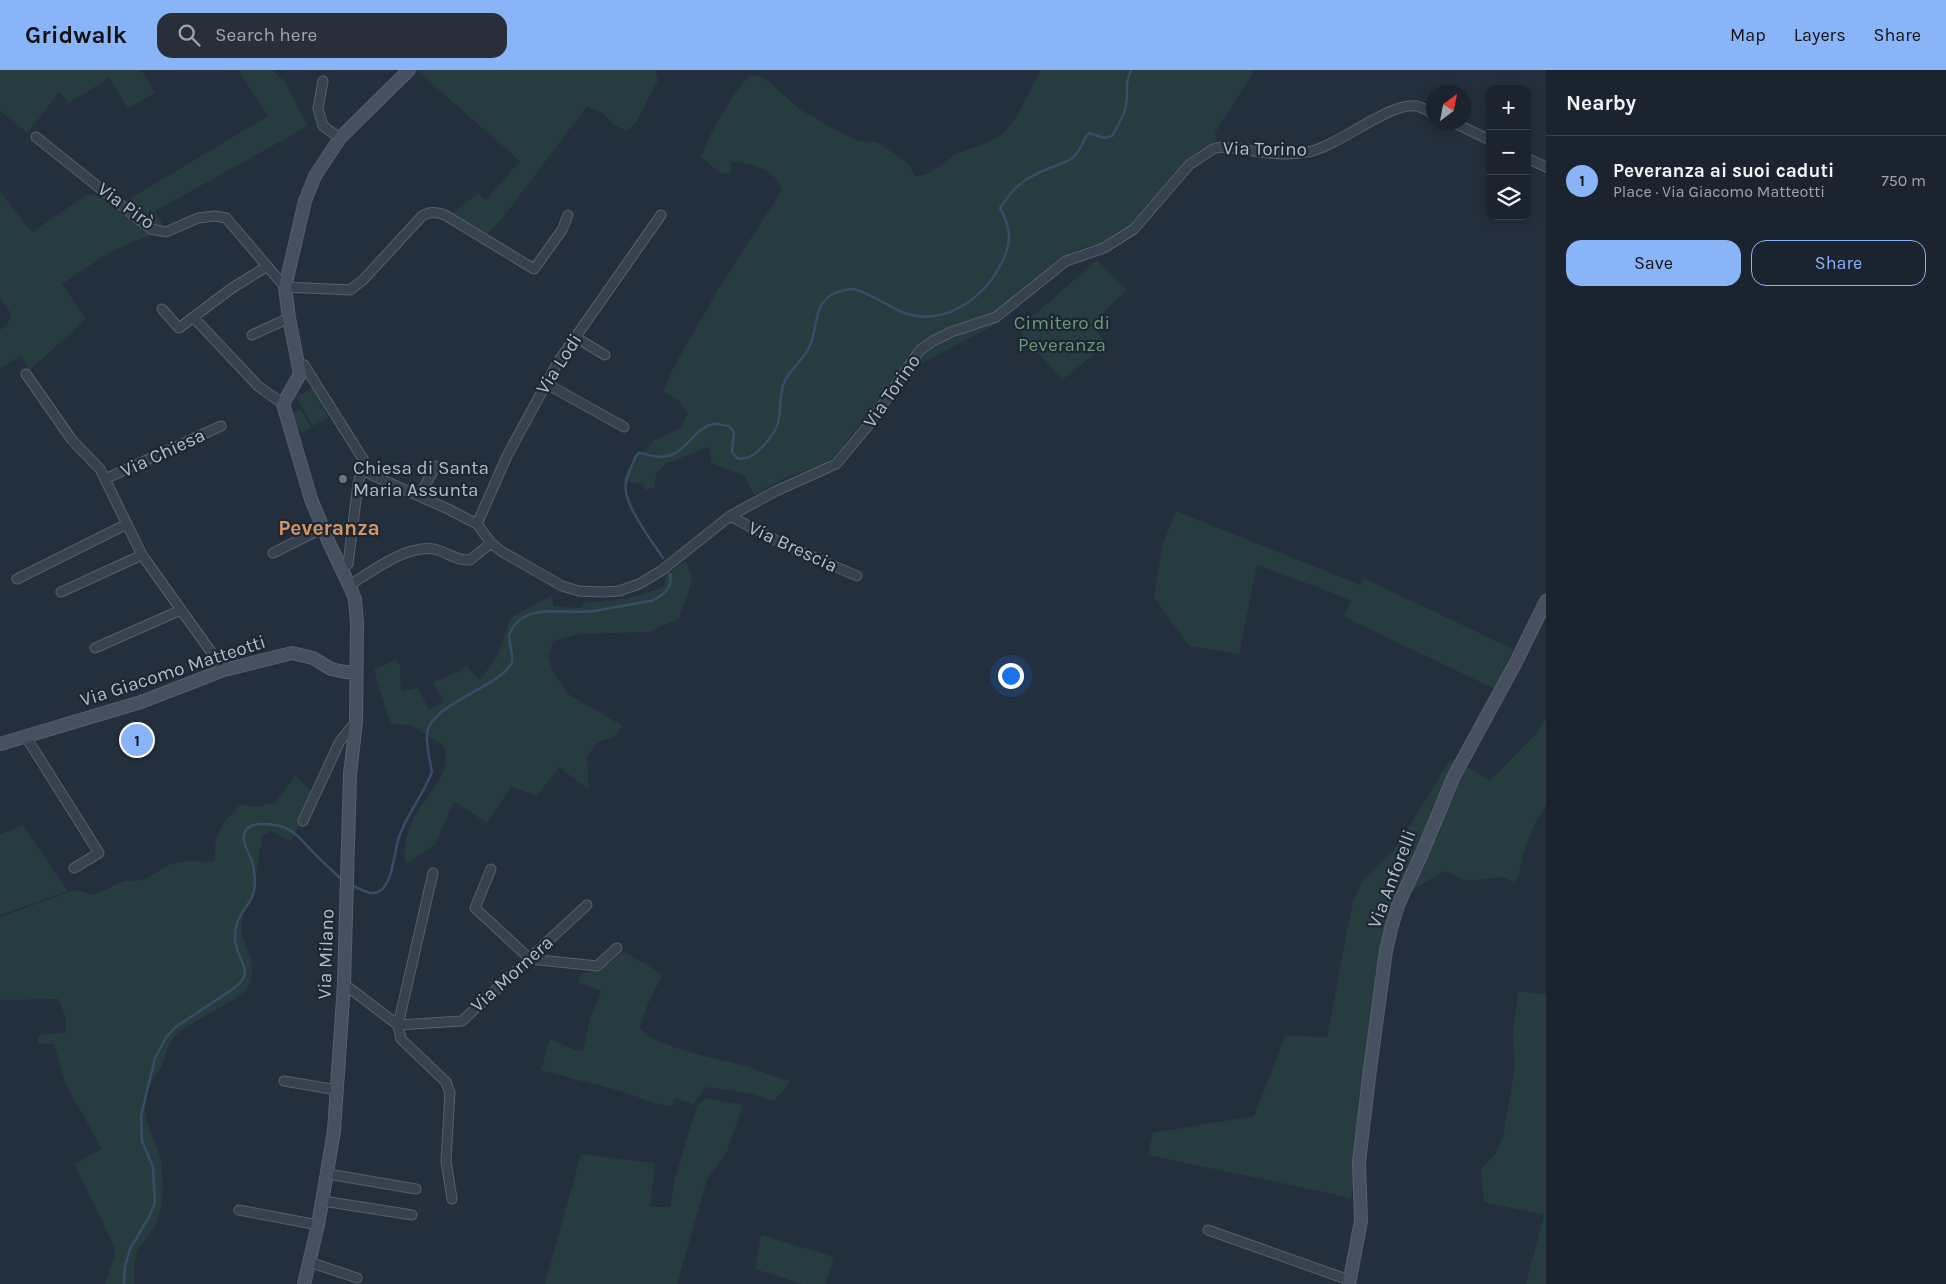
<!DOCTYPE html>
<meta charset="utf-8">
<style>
body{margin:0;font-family:Karla,sans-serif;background:#282f3a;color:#f1f3f6}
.controls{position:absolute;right:15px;top:15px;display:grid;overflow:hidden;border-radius:10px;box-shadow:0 2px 12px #0003}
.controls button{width:45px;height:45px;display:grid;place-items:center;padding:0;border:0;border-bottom:1px solid #39404a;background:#1b232e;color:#f1f3f6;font:25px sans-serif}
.compass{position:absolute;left:1426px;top:15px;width:45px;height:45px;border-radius:50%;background:#1b232e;box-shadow:0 2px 12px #0003;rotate:32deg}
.you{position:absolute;left:1010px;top:605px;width:18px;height:18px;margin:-12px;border:4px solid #fff;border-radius:50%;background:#1a73e8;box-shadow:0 0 0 8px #1a73e833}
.badge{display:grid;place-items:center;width:32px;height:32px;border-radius:50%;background:#8ab4f8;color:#111;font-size:16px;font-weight:700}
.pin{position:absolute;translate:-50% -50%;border:2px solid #fff;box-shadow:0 1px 5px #0006}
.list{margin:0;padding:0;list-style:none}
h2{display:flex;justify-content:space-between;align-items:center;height:65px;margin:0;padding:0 20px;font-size:21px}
h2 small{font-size:16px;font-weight:400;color:#a0a4aa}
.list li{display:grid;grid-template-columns:32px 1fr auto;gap:15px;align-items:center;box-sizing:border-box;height:90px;padding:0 20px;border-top:1px solid #39404a}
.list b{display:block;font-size:19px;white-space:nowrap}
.list p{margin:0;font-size:16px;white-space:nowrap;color:#a0a4aa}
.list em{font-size:16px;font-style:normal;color:#a0a4aa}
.actions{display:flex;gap:10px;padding:15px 20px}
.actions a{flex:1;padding:11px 0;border:1px solid #8ab4f8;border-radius:15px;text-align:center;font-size:18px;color:#8ab4f8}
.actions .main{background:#8ab4f8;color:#111}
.icon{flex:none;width:28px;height:28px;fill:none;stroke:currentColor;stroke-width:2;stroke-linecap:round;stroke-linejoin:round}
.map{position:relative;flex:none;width:1546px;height:1214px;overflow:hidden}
header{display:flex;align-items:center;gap:30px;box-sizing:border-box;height:70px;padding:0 25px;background:#8ab4f8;color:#111}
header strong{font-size:24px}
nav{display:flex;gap:28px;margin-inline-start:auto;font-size:18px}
.search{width:350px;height:45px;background:#282f3a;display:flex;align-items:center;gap:12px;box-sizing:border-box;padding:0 18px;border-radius:15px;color:#a0a4aa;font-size:19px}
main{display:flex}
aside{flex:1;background:#1b232e}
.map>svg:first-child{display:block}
</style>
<header>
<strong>Gridwalk</strong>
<div class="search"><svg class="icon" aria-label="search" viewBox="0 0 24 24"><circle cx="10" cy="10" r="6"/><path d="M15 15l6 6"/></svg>Search here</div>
<nav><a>Map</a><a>Layers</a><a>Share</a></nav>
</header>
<main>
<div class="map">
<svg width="1546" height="1214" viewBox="0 0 1546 1214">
<rect width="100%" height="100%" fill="#242f3e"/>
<!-- green -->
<path fill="#263c3f" d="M 0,0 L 141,0 L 155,23 L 128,38 L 109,8 L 69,33 L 59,22 L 28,63 L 0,41 Z
M 238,0 L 273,0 L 280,8 L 284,10 L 308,56 L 155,141 L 165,159 L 110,182 L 62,214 L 86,249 L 30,300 L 21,285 L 0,299 L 0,260 L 7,255 L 12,245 L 0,228 L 0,122 L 32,162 L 88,124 L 124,132 L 268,46 Z
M 416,0 L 657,0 L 656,2 L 658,10 L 637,51 L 627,61 L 614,55 L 604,44 L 587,36 L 501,150 L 484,167 L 451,145 L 478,123 L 486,130 L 520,91 Z
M 1041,0 L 1255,0 L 1215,63 L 1217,75 L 1187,94 L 1166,114 L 1134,154 L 1107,172 L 1082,178 L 1069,184 L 996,242 L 1000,252 L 920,294 L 912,289 L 834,387 C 818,398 807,400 790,406 C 778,411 766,419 754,425 L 745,406 L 711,393 L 709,377 L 667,393 L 657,402 L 654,418 L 645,420 L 643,414 L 623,412 L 625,405 L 637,382 L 646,380 L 654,370 L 681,358 L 688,343 L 678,330 L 663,321 L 673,298 L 719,218 L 782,120 C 774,97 753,95 731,91 L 730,104 L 719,102 L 701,87 C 706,69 736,18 750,5 L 761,7 L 770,12 L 799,39 L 843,64 L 859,71 L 877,72 L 908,93 L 915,106 C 932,106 941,93 955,85 C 967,78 982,77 994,69 C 1019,55 1026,23 1041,0 Z
M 1097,190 L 1127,220 L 1091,255 L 1107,274 L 1062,310 L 1018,259 Z
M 312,318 L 328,347 L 313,356 L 296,327 Z
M 300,339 L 311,357 L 301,363 L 291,344 Z
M 1176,441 L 1361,515 L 1363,508 L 1513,579 L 1495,619 L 1344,547 L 1351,530 L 1257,495 L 1239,584 L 1189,576 L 1154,527 L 1162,477 Z
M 686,491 L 692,509 L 688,524 L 679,548 L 649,562 L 580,564 L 553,571 L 548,588 L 553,601 L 568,624 L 623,656 L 614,667 L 598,672 L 587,686 L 589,720 L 559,697 L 537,726 L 511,717 L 487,753 L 454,731 L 435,775 L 405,794 C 403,777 408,755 418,741 C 432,717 453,705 443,675 L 410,655 L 390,654 L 374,600 L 396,589 L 400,595 L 401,622 L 418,618 L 429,640 L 444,632 L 433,612 L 460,601 L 466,595 L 480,610 L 498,585 L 510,548 L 552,525 L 554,536 L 580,538 L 586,532 C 614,531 638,528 664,516 L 666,505 Z
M 1546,648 L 1546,735 L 1536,751 L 1527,772 L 1519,803 L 1515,812 L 1501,807 L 1469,811 L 1443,801 L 1413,820 L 1406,829 L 1396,861 L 1385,923 L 1364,1103 L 1354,1110 L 1351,1128 L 1148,1085 L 1153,1063 L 1254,1046 L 1285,966 L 1327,967 L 1353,831 L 1363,810 L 1397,776 L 1448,693 L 1454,689 L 1490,711 L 1536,664 Z
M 295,705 L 314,723 L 291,771 L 271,761 L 262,766 L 253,828 L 243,844 L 242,851 L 242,865 L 251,890 L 252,901 L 251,911 L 246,920 L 235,929 L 196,951 L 177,964 L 168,977 L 162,996 L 146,1021 L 145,1039 L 147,1052 L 161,1089 L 163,1117 L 161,1138 L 155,1156 L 137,1180 L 134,1198 L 134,1214 L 105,1214 L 116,1182 L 111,1170 L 74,1094 L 102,1079 L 65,1013 L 54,974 L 38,973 L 38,965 L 66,962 L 66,949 L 59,929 L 0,930 L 0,847 L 75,820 L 94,825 L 124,811 L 143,810 L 171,794 L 191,790 L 203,792 L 215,791 C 213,763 222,754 241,734 L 256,737 L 275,733 Z
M 23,755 L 68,821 L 0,845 L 0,764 Z
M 623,882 L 648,895 L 663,906 C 652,923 645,939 640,958 C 655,978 721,989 746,996 C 761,1001 775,1007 791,1011 L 774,1031 L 748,1023 L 706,1017 L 693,1034 L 674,1028 L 672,1036 C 655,1035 640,1027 624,1022 C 597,1014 569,1009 541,1000 L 550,969 L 578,981 L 583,980 L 591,945 L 602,921 L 578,913 L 582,903 L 598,901 Z
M 1518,921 L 1546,924 L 1546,1214 L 1526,1214 L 1544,1145 L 1484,1132 L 1481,1099 L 1496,1083 L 1503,1066 L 1515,998 L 1513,962 Z
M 706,1028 L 743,1035 L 727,1081 L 707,1109 L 677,1214 L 545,1214 L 581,1084 L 655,1093 L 650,1137 L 670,1137 L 675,1109 L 697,1035 Z
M 761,1165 L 834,1187 L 826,1214 L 803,1214 L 755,1199 Z"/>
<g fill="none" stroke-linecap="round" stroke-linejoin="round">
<!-- stream -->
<path stroke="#394c67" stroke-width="2.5" d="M 663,488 C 652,471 621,432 626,412 C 628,403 633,394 636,386 L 639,383 C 649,385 661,389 671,385 C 687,380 695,358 713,354 C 717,353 724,356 729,356 L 734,362 L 732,382 L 738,389 C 741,388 746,389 749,387 C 758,384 776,363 778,353 C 781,341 779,328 783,316 C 787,300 804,291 810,275 C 818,258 813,237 831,225 C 836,222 848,219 853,219 C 862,219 893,239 904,243 C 946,257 985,227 1002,192 C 1012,173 1011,157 1000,138 C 1015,115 1025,108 1050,98 C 1057,95 1066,93 1072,88 C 1082,82 1081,71 1089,63 L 1104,68 L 1112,66 C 1119,54 1126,42 1127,28 C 1127,15 1126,12 1131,0
M 351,815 C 359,818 372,827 380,821 C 393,812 394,782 399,767 C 407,744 423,725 432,702 C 430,690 426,677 427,664 C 430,637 484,621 503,603 C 506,600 512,596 512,591 C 513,583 509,574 509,565 C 522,530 566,545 593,541 C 613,538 632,534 651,531 C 664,525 673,518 670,504
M 124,1214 L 125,1196 L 130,1179 L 150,1145 L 155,1132 L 153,1097 L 142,1071 L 141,1046 L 155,988 L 167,966 L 177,956 L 233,919 C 258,900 236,892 235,869 C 234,841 254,837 255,814 C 255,808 254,800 253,795 C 251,785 240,772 245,762 C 247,756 255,754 261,754 C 290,754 294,762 312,781 C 321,791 332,800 342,810"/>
<defs>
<path id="street" d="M 323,11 L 318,38 L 323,56 L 340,68
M 1452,52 L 1490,70
M 36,67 L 151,159 L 166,162 L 198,148 L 215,146 L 226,148 L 285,217 L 350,220 L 363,210 L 422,146 C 431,141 436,142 445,145 L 534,199 L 562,160 L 568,145
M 1527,88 L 1546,97
M 162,239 L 179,258 L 232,218 L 266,197
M 193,247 L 258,316 L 283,334
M 252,265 L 289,248
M 575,267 L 605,285
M 299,294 L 304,295 L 363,389 L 367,400 L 372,405 L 448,439 L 477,454 L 491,473 L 501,481 L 562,516 L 579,521 L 603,522 L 619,521 L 639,514 L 661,501 L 730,446 L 776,421 L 836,394 L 867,357 L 920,280 L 933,271 L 951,262 L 996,247 L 1066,191 L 1104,178 L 1134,159 L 1189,95 L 1213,79 L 1221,77 C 1249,79 1281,88 1308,82 C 1339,76 1389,32 1416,36 C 1422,37 1428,41 1434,44
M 26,304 L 72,370 L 100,399 L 142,485 L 224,600
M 545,313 L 624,357
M 105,409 L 221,356
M 419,426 L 436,396
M 730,446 L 783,474 L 857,506
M 477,454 L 507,386 L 558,292 L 661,145
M 326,464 L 353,456
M 273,483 L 323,458
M 342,498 L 348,494 L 358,414 L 360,406 L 367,400
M 17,509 L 127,454
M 350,515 C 372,501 406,475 434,479 C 447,482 456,491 470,490 L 491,473
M 61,522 L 142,485
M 95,578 L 181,540
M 26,667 L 99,783 L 74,798
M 303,751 L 340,671 L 356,652
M 491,799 L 475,838 L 530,889 L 597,896 L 617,878
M 433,803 L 398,955 L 401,969 L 446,1012 L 450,1023 L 446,1091 L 452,1129
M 344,914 L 398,955
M 398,955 L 462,951 L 587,835
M 284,1011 L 337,1020
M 328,1104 L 416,1119
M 323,1131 L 412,1145
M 239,1140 L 318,1155
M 1208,1160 L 1349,1210
M 309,1192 L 357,1208"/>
<path id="secondary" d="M 0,674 L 141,632 L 224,600 L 292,583 L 313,588 L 331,599 L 345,602 L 356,602
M 304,1214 L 318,1155 L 334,1061 L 344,914 L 350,704 L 356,652 L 357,553 L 355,529 L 351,519 L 330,475 L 311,429 L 283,334 L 300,304 L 289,248 L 285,217 L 305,131 L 315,106 L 340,68 L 409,0
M 1349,1214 L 1361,1151 L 1359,1092 L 1370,999 L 1386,881 L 1391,859 L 1398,835 L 1422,783 L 1454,706 L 1515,594 L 1546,531"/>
</defs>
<!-- street casing -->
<use href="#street" stroke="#565f6c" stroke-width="11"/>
<!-- secondary casing -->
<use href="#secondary" stroke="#565f6c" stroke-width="14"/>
<!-- street -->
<use href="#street" stroke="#38414e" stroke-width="9"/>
<!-- secondary -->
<use href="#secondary" stroke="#465061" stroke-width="12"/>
</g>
<!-- markers -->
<circle fill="#6b7280" stroke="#1d2633" stroke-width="2" cx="343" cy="409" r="5"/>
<g text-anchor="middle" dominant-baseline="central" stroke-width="4.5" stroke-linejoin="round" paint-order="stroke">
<!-- street labels -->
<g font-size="19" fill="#b4bcc9" stroke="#1d2633">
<text transform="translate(1265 79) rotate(1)">Via Torino</text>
<text transform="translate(126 136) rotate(36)">Via Pirò</text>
<text transform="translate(559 294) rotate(-57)">Via Lodi</text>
<text transform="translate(892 321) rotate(-55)">Via Torino</text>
<text transform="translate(163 383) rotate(-25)">Via Chiesa</text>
<text transform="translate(793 477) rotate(25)">Via Brescia</text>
<text transform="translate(173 601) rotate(-18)">Via Giacomo Matteotti</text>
<text transform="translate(1392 809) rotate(-69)">Via Anforelli</text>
<text transform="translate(326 884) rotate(-88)">Via Milano</text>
<text transform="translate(512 904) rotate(-42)">Via Mornera</text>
</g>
<!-- park labels -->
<g font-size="19" fill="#6b9a76" stroke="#1d2633">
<text x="1062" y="253">Cimitero di<tspan x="1062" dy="22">Peveranza</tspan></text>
</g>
<!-- poi labels -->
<g font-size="19" fill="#b4bcc9" stroke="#1d2633" text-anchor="start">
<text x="353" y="398">Chiesa di Santa<tspan x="353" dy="22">Maria Assunta</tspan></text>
</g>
<!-- quarter labels -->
<g font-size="21" font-weight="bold" fill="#d59563" stroke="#1d2633">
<text x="329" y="458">Peveranza</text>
</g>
</g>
</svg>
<div class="controls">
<button>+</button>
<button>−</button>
<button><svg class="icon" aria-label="layers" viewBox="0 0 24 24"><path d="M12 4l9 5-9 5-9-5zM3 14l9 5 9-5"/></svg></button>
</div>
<svg class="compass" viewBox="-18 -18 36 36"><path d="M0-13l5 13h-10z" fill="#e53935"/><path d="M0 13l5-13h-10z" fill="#a0a4aa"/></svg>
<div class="you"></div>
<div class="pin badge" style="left:137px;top:670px">1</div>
</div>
<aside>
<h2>Nearby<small></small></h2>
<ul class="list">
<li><span class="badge">1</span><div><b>Peveranza ai suoi caduti</b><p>Place · Via Giacomo Matteotti</p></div><em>750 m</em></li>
</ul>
<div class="actions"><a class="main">Save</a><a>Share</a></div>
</aside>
</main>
